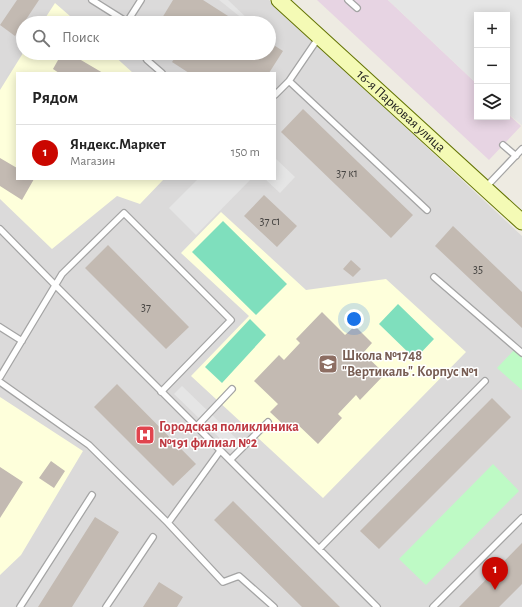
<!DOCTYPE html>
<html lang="ru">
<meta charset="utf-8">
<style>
body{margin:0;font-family:"Alegreya Sans",sans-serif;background:#f2f2f2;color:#222}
.controls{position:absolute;right:12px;top:12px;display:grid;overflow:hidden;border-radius:0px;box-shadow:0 2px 10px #0003}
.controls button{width:36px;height:36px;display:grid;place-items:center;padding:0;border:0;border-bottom:1px solid #e0e0e0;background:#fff;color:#222;font:20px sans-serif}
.you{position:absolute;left:354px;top:319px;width:14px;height:14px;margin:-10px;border:3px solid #fff;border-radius:50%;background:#1a73e8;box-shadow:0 0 0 6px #1a73e833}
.badge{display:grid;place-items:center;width:26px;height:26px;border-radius:50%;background:#ca0700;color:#fff;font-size:13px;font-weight:700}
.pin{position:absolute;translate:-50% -33px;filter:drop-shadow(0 1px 2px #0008)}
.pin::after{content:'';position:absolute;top:21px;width:14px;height:12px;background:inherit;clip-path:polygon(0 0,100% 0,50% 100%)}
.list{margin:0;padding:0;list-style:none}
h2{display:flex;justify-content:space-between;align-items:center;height:52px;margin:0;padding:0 16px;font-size:17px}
h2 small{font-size:13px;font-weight:400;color:#767676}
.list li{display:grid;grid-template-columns:26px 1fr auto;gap:12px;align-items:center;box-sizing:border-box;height:56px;padding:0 16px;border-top:1px solid #e0e0e0}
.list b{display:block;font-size:15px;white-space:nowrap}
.list p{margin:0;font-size:13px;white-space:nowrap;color:#767676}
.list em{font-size:13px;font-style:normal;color:#767676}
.icon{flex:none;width:22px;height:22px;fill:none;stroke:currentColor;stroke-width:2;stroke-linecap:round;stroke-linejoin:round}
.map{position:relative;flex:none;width:522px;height:607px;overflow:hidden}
.search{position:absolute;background:#fff;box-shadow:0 2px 10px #0003;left:16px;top:16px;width:260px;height:44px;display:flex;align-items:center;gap:10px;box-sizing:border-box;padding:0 14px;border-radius:22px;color:#767676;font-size:15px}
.panel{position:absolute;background:#fff;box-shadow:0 2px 10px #0003;left:16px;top:72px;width:260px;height:108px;border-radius:0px}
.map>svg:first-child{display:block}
</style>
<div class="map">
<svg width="522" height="607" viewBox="0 0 522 607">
<rect width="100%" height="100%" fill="#eeebe2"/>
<!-- residential -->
<path fill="#dbdada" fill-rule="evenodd" d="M 0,0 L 269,0 L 522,236 L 522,607 L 0,607 ZM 23,23 L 269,23 L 269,53 L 23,53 ZM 17,73 L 275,73 L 275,179 L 17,179 Z"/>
<!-- industrial -->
<path fill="#e7d4e3" d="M 317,0 L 388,0 L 477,84 L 477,117 L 507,117 L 507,113 L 521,126 L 489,160 Z"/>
<!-- education -->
<path fill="#feffdb" d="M 55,3 L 78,23 L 42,23 Z
M 23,53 L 111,53 L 133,73 L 17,73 L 17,179 L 164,179 L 140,204 L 117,196 L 52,249 L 0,199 L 0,90 Z
M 221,212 L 306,290 L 386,279 L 466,352 L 323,498 L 191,376 L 249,316 L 181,253 Z
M 0,397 L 83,451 L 21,555 L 0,575 Z"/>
<!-- park -->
<path fill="#befac5" d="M 516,348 L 522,353 L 522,390 L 497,368 Z
M 493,464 L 519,491 L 426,585 L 399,559 Z"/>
<!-- pitch -->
<path fill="#7fdfbd" d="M 223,221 L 287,284 L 256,315 L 192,252 Z
M 398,304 L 434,339 L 415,359 L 379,324 Z
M 250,319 L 266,335 L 222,383 L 205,367 Z"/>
<!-- parking -->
<path fill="#e5e5e5" d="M 219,0 L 228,0 L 252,23 L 248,23 Z
M 388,0 L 522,0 L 522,125 L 507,113 L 507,15 L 477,15 L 477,84 Z
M 275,158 L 295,177 L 280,193 L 265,179 L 275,179 Z
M 198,179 L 251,179 L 196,235 L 169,208 Z
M 182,386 L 241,443 L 233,451 L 174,394 Z"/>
<!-- building -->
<path fill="#c3bab2" d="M 17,0 L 39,0 L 15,36 L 0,25 Z
M 173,0 L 203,0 L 239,23 L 159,23 Z
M 269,42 L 283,51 L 269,73 L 189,73 L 172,62 L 178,53 L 269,53 Z
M 62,53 L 69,53 L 103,73 L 59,73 L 53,69 Z
M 303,109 L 413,215 L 391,238 L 281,132 Z
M 0,158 L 17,168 L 17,179 L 34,179 L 22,200 L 0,186 Z
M 264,195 L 297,226 L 277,247 L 244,216 Z
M 453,226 L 522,292 L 522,328 L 435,246 Z
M 108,245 L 189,327 L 166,349 L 85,268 Z
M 351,260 L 361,269 L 353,277 L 343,269 Z
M 322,312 L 345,335 L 355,326 L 372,343 L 363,353 L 385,374 L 360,400 L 356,395 L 338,414 L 342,418 L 318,444 L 295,422 L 288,429 L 270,412 L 278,404 L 254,381 L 279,355 L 284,360 L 300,343 L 296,339 Z
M 117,384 L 196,464 L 173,486 L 94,407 Z
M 492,398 L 511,417 L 379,549 L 360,531 Z
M 51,461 L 65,471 L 54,488 L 39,478 Z
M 0,467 L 23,482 L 0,518 Z
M 233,501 L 340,607 L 302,607 L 214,520 Z
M 95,517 L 119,532 L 72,607 L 38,607 Z
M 522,543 L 522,584 L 499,607 L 459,607 Z
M 159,582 L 183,597 L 177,607 L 143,607 Z"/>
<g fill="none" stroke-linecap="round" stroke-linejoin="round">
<defs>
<path id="lane" d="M 92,0 L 127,22 L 141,0
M 348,0 L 357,8
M 143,53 L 147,60 L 162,73
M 289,81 L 427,210
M 275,95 L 289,81 L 319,37
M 503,145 L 516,156
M 485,188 L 522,149
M 0,229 L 56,286 L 377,607
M 434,277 L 522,353
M 0,327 L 22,341
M 0,377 L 62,274 L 124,213 L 231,320 L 161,392
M 0,382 L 89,445 L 168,523 L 220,451
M 196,427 L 232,389
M 230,460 L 268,422
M 168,523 L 223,582 L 239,576 L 274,607
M 319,549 L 485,381
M 20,607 L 92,495
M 106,607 L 153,537
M 433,607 L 522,518"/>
<g id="secondary">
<path id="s1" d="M 279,0 L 522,222"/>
</g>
</defs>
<!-- lane casing -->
<use href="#lane" stroke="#a4a4a4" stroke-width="8"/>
<!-- secondary casing -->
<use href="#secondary" stroke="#647404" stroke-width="17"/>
<!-- lane -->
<use href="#lane" stroke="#fff" stroke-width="5.5"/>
<!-- secondary -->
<use href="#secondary" stroke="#f4fab5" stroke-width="15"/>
</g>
<!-- icons -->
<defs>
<symbol id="school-square" viewBox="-11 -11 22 22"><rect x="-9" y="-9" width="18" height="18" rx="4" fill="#8d6e63" stroke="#fff"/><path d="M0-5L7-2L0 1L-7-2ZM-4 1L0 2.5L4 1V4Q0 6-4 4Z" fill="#fff"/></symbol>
<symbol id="hospital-square" viewBox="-11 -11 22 22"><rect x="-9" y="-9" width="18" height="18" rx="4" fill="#e0444e" stroke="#fff"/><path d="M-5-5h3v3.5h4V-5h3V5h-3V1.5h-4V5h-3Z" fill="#fff"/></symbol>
</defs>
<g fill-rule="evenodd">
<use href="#school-square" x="317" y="353" width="22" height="22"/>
<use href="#hospital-square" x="134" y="424" width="22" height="22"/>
</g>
<g text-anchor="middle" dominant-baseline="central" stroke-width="3" stroke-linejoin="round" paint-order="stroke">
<!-- number labels -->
<g font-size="12" fill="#464442">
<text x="347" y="173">37 к1</text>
<text x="270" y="221">37 с1</text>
<text x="478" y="269">35</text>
<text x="146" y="307">37</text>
</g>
<!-- street labels -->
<g font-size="14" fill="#1d1d1d" stroke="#fff">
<text stroke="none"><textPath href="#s1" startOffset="165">16-я Парковая улица</textPath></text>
</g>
<!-- education labels -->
<g font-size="14" font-weight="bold" fill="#785e54" stroke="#fff" text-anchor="start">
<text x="342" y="356">Школа №1748<tspan x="342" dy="16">"Вертикаль". Корпус №1</tspan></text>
</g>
<!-- health labels -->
<g font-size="14" font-weight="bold" fill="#be3a42" stroke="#fff" text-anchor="start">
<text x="159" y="427">Городская поликлиника<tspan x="159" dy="16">№191 филиал №2</tspan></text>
</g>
</g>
</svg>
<div class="controls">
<button>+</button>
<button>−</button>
<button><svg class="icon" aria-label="layers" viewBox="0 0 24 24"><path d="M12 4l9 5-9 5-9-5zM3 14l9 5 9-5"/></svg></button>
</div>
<div class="you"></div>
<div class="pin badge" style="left:495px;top:590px">1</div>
<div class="search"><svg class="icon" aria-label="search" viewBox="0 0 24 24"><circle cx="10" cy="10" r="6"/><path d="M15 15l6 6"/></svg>Поиск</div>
<section class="panel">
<h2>Рядом<small></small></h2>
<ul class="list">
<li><span class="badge">1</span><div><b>Яндекс.Маркет</b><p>Магазин</p></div><em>150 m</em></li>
</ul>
</section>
</div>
